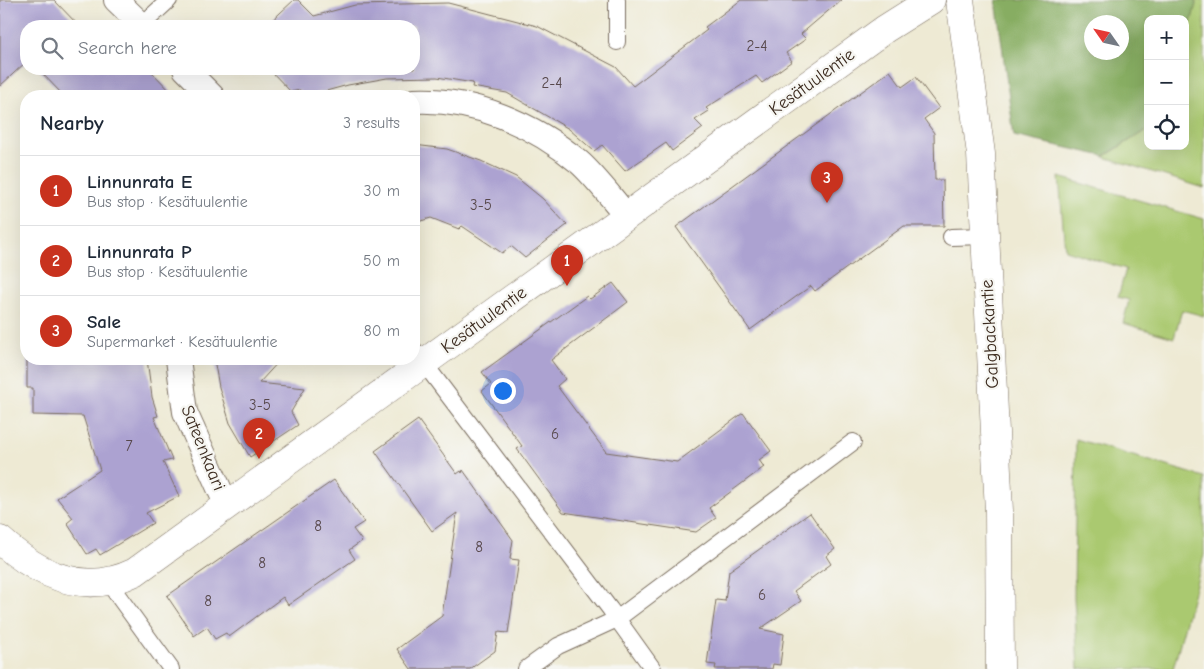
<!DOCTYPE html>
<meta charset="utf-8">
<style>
body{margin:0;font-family:"Comic Neue",sans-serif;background:#f6f6f7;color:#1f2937}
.controls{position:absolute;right:15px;top:15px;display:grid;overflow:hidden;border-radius:10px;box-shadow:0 5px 20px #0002}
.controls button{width:45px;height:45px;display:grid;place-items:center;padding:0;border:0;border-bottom:1px solid #e0e1e3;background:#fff;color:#1f2937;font:25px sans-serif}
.compass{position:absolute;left:1084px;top:15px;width:45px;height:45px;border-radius:50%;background:#fff;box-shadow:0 5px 20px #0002;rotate:304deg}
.you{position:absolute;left:502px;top:390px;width:18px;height:18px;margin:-12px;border:4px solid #fff;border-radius:50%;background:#1a73e8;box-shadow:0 0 0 8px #1a73e833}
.badge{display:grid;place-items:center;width:32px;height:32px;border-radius:50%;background:#c8321e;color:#fff;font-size:16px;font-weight:700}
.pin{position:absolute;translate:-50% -41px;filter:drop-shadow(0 1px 2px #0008)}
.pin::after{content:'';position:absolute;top:26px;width:18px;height:15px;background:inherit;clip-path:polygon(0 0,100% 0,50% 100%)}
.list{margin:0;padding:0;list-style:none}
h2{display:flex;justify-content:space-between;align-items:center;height:65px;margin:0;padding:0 20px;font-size:21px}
h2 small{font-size:16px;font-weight:400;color:#747a83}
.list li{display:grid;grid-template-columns:32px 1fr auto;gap:15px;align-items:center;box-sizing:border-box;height:70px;padding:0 20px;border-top:1px solid #e0e1e3}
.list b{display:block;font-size:19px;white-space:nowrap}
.list p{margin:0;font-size:16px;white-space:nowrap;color:#747a83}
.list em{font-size:16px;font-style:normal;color:#747a83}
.icon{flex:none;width:28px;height:28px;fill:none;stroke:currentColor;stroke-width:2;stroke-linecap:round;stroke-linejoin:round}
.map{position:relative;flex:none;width:1204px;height:669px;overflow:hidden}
.search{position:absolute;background:#fff;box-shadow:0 5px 20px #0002;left:20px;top:20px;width:400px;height:55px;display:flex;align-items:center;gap:12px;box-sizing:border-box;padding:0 18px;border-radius:20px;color:#747a83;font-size:19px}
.panel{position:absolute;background:#fff;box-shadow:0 5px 20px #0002;left:20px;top:90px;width:400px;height:275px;border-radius:20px}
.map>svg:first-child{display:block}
</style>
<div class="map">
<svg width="1204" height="669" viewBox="0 0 1204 669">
<rect width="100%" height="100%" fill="#f6f6f2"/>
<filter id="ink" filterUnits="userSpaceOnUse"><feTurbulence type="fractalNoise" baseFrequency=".02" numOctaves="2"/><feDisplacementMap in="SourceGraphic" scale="10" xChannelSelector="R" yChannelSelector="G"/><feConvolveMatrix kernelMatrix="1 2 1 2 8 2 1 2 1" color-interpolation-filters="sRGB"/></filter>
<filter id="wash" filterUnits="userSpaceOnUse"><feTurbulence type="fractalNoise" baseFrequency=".0096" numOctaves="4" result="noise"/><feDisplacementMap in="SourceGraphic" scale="20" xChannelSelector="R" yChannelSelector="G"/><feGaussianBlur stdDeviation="1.12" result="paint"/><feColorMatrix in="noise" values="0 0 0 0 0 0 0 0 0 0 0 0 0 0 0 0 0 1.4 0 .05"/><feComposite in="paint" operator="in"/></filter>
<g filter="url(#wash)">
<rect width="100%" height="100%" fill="#eeead4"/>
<!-- green -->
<path fill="#aac970" stroke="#727a47" d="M 1197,0 L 1204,0 L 1204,188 L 1104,157 L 1148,129 L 1148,146 L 1185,146 L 1185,45 Z
M 1059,177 L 1204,219 L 1204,316 L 1182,310 L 1174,338 L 1123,323 L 1129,300 L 1118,297 L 1126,269 L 1065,250 Z
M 1076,439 L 1204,477 L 1204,555 L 1173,669 L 1078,669 L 1074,597 Z"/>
<!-- forest -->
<path fill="#87ad62" stroke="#616c40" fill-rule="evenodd" d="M 996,0 L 1197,0 L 1185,45 L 1185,19 L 1148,19 L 1148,129 L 1104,156 L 1014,136 ZM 1092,22 L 1122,22 L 1122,52 L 1092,52 Z"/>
<g id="blocks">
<!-- building -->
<path fill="#aca2d1" d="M 0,0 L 54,0 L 79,26 L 26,26 L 26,62 L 0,86 Z
M 294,0 L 298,0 L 314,16 L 355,5 L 448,3 L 537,26 L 616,67 L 633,86 L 707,30 L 705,27 L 741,0 L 841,0 L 801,34 L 806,39 L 786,53 L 792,61 L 762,83 L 756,76 L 706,108 L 709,111 L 695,120 L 703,128 L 672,151 L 666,143 L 625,171 L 602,145 L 594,151 L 569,129 L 507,93 L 472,87 L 473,83 L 437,77 L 387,78 L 348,85 L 308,96 L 303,96 L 300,90 L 291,92 L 269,69 L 414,69 L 414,26 L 266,26 Z
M 38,69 L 149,69 L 175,96 L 64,96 Z
M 890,71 L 902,87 L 916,77 L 939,108 L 924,119 L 934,133 L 935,180 L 943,180 L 944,226 L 904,226 L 815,291 L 811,286 L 750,330 L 676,227 Z
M 414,145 L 447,149 L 481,161 L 516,177 L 543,199 L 567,225 L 525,258 L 511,246 L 502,253 L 462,226 L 459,229 L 431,218 L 414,223 Z
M 613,283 L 628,302 L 551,360 L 565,379 L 557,386 L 606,452 L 677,462 L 743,413 L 771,451 L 759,460 L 764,467 L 709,508 L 716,518 L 696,532 L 563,512 L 517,449 L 522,446 L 482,391 L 491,384 L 482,372 L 587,296 L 590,299 Z
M 27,359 L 147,359 L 152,397 L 158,416 L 154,417 L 172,460 L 163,462 L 179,496 L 146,513 L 153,523 L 100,555 L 96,549 L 87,554 L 67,523 L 73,518 L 57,498 L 100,470 L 83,416 L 33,415 L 33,388 L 27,388 Z
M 214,359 L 281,359 L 259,383 L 305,388 L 291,412 L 298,425 L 250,457 L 230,423 L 219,387 Z
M 418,420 L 457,474 L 461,471 L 462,473 L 463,470 L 513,540 L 510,559 L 519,560 L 508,633 L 498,632 L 495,651 L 470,669 L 411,669 L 397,649 L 442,616 L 457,513 L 432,531 L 375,451 Z
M 334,480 L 364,522 L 353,529 L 362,541 L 349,550 L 355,559 L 288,605 L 283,597 L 229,637 L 226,633 L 215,639 L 207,627 L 194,636 L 167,596 Z
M 810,513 L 835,549 L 826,556 L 831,564 L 794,591 L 801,601 L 760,629 L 784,634 L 780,665 L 773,664 L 772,669 L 715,669 L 716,665 L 707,664 L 716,600 L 725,601 L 729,571 Z"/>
</g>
</g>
<g filter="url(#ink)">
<use href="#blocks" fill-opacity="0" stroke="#7a6d5e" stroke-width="1"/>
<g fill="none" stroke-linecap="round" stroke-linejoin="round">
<defs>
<path id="service" d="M 617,0 L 617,42
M 142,25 L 169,0
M 951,237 L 985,236
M 414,350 L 610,609 L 653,669
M 108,582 L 171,669
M 526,669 L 558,646 L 617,619 L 853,442"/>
<path id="pedestrian" d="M 116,0 L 143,26
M 185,69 L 212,96
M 414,101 C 473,98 534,124 579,162 C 594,175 613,200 627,216
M 178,359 L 185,412 L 227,506"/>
<path id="minor" d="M 960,0 L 981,154 L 999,511 L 1000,669
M 0,540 C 39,575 84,597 135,572 L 885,29 L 931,0"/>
</defs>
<!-- service casing -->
<use href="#service" stroke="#7a6d5e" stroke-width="18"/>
<!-- pedestrian casing -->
<use href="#pedestrian" stroke="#7a6d5e" stroke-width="26"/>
<!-- minor casing -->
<use href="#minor" stroke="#7a6d5e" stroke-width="29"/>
<!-- service -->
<use href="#service" stroke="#fff" stroke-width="16"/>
<!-- pedestrian -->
<use href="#pedestrian" stroke="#fff" stroke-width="24"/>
<!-- minor -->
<use href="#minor" stroke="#fff" stroke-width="28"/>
</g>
</g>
<g text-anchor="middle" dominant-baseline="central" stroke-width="4.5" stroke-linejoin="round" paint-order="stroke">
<!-- number labels -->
<g font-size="15" fill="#57484b">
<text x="757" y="46">2-4</text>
<text x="552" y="83">2-4</text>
<text x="481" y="205">3-5</text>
<text x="260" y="405">3-5</text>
<text x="555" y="434">6</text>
<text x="129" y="446">7</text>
<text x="318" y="526">8</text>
<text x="479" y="547">8</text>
<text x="262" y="563">8</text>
<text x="762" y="595">6</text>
<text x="208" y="601">8</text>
</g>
<!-- street labels -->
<g font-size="18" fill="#3b2a1e" stroke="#f6f6f2">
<text transform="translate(812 82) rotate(-36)">Kesätuulentie</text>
<text transform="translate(484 320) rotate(-36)">Kesätuulentie</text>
<text transform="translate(990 334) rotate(-93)">Galgbackantie</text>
<text transform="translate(203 448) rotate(68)">Sateenkaari</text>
</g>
</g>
</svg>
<div class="controls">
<button>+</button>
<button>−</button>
<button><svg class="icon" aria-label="locate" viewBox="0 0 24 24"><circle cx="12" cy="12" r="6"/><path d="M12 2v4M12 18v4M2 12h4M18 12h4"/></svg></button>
</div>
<svg class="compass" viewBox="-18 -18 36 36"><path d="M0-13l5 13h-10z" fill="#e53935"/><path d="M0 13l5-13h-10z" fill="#747a83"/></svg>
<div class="you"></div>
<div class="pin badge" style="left:567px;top:286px">1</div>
<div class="pin badge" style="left:259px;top:459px">2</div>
<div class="pin badge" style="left:827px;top:203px">3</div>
<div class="search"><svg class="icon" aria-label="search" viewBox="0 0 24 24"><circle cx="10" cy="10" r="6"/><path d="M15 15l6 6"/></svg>Search here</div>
<section class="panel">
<h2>Nearby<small>3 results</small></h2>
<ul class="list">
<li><span class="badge">1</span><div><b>Linnunrata E</b><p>Bus stop · Kesätuulentie</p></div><em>30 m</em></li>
<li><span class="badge">2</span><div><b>Linnunrata P</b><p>Bus stop · Kesätuulentie</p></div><em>50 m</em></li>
<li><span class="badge">3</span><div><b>Sale</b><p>Supermarket · Kesätuulentie</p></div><em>80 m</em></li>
</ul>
</section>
</div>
